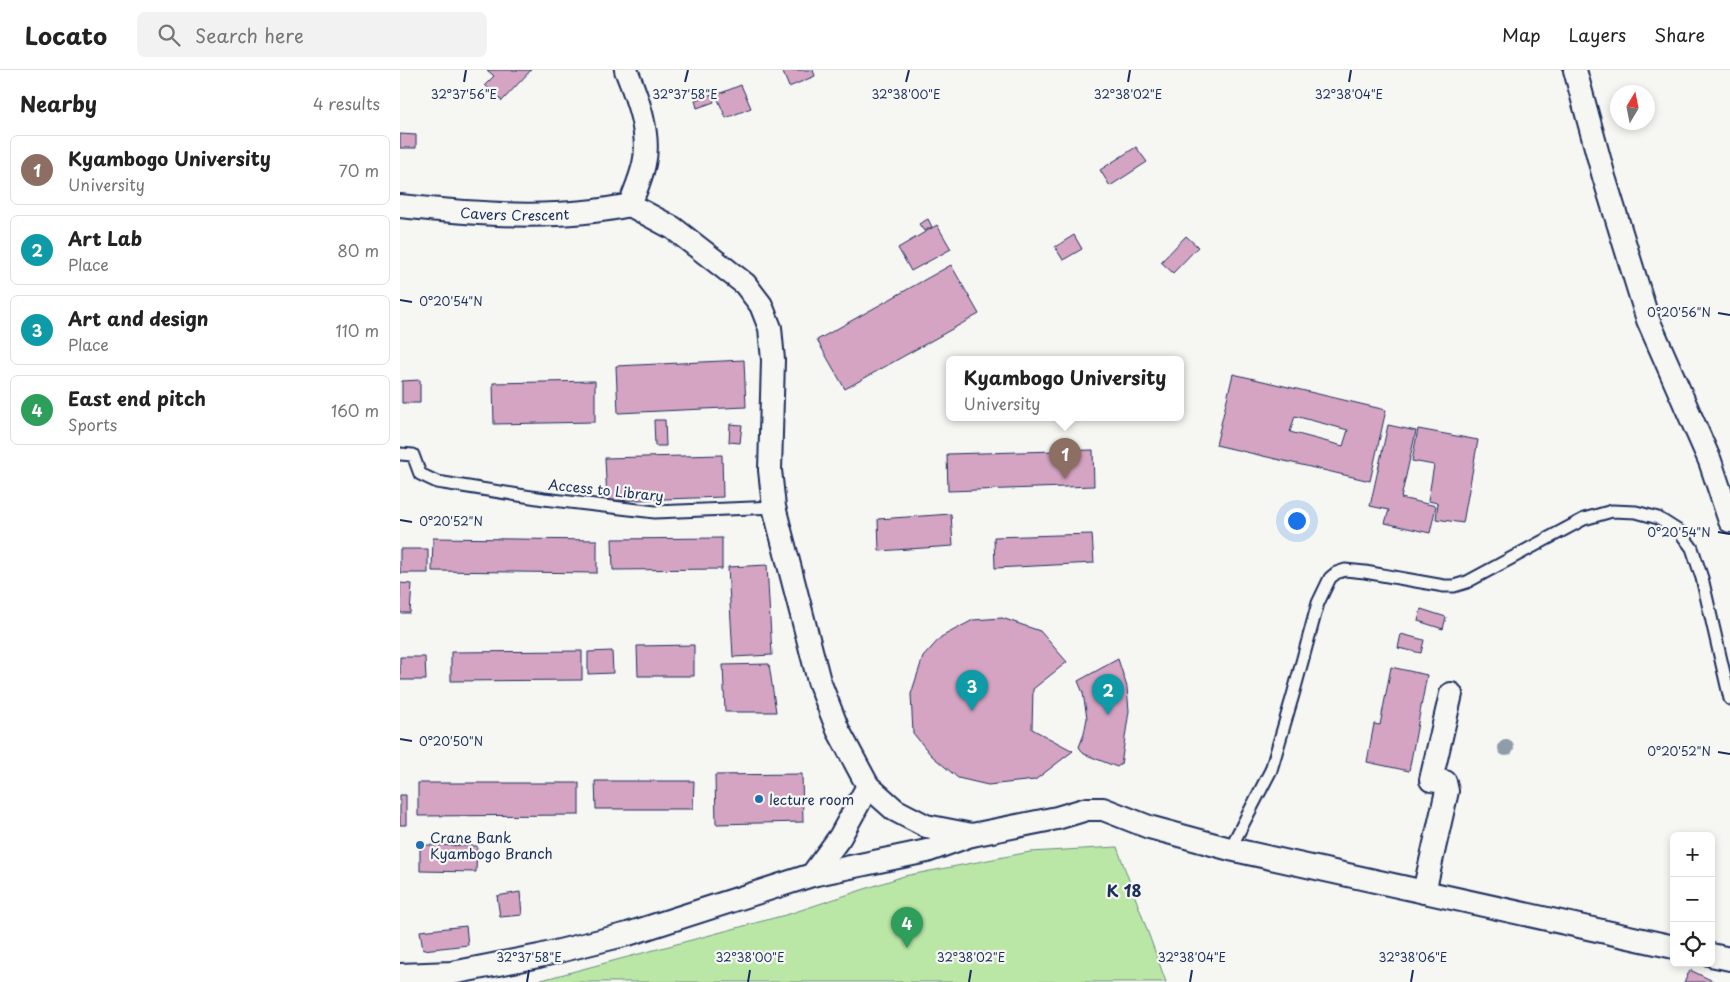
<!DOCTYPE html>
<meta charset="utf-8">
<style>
body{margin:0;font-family:"Playpen Sans",sans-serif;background:#f2f2f2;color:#222}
.controls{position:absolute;right:15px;bottom:15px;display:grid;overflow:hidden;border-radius:8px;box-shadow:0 2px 8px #0003}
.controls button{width:45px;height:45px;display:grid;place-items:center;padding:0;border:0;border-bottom:1px solid #e0e0e0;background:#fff;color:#222;font:25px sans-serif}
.compass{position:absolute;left:1210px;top:15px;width:45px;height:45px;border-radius:50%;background:#fff;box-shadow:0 2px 8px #0003;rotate:10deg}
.you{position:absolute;left:896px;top:450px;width:18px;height:18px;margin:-12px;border:4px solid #fff;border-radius:50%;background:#1a73e8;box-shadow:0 0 0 8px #1a73e833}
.badge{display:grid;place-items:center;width:32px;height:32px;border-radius:50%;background:#1f6fb2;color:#fff;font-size:16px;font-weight:700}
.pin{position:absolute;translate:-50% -41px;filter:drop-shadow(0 1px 2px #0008)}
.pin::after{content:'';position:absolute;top:26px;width:18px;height:15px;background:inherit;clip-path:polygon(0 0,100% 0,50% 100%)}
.popup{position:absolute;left:546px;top:286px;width:238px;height:65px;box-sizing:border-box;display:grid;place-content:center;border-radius:8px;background:#fff;filter:drop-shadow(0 1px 4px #0005);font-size:16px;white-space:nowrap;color:#767676}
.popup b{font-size:19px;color:#222}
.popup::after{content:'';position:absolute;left:50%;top:100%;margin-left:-10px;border:10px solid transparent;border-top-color:#fff}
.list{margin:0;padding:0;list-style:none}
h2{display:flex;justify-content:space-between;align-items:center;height:65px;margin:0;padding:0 20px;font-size:21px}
h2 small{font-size:16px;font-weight:400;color:#767676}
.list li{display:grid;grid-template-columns:32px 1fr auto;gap:15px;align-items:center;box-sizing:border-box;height:70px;margin:0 10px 10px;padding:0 10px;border:1px solid #e0e0e0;border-radius:8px}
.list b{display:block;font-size:19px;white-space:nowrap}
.list p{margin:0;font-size:16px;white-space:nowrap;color:#767676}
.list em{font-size:16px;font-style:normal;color:#767676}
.icon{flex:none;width:28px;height:28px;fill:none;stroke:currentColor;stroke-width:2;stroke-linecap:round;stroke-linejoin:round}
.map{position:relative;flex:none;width:1330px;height:912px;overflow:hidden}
header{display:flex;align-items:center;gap:30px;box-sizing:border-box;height:70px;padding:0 25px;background:#fff;border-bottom:1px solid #e0e0e0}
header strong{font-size:24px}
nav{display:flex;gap:28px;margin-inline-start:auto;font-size:18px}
.search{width:350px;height:45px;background:#f2f2f2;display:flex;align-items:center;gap:12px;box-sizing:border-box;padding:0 18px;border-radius:8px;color:#767676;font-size:19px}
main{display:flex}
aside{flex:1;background:#fff}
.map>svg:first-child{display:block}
</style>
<header>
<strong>Locato</strong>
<div class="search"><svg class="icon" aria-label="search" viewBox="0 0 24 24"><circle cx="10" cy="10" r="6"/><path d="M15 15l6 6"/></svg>Search here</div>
<nav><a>Map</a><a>Layers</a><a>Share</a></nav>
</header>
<main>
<aside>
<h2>Nearby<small>4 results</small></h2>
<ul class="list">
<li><span class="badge" style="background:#8d6e63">1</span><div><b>Kyambogo University</b><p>University</p></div><em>70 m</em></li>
<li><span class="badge" style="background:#0f9aa8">2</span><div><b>Art Lab</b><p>Place</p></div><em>80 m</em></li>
<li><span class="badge" style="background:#0f9aa8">3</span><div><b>Art and design</b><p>Place</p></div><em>110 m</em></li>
<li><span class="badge" style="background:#2e9e5b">4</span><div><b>East end pitch</b><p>Sports</p></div><em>160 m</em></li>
</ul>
</aside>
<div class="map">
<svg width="1330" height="912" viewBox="0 0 1330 912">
<rect width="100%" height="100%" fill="#f6f6f2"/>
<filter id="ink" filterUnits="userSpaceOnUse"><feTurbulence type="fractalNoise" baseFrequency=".02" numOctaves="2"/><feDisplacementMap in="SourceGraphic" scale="10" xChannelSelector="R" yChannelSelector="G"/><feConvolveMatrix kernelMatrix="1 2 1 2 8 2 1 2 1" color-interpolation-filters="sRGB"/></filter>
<g filter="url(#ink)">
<!-- green -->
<path fill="#bae7a5" stroke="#6a8b82" d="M 717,777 L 766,912 L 134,912 L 389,844 L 504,806 L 630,782 Z"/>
<!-- building -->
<path fill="#d5a4c2" stroke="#1b2f5e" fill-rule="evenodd" d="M 87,0 L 131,0 L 102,31 L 85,15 L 94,6 Z
M 382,0 L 413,0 L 415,6 L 389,17 Z
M 341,15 L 351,38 L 326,48 L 316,25 Z
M 312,24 L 314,32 L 297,38 L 295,30 Z
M 0,64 L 16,65 L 16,78 L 0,78 Z
M 736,77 L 747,92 L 710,116 L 700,100 Z
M 528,149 L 532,157 L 524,161 L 519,154 Z
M 537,155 L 551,179 L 511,201 L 498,178 Z
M 674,165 L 682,179 L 663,190 L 655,177 Z
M 786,166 L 798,177 L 773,203 L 761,192 Z
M 551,195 L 579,244 L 445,319 L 417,270 Z
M 344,290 L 346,337 L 218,343 L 216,296 Z
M 833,304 L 986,340 L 970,411 L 816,375 ZM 895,346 L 948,360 L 943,376 L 890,362 Z
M 20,310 L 20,333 L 2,333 L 2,311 Z
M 195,311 L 195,352 L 94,354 L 93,313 Z
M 254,350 L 265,350 L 266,376 L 255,376 Z
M 330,354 L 342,355 L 340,373 L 329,372 Z
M 988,355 L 1016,361 L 1001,428 L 1036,436 L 1030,463 L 985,453 L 989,440 L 970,436 Z
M 1018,359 L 1078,370 L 1063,453 L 1036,449 L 1038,433 L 1028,431 L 1034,395 L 1012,391 Z
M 693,380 L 694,416 L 548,421 L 547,384 Z
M 322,385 L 323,427 L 207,431 L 205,388 Z
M 551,444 L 553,476 L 479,481 L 478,449 Z
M 692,464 L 694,493 L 595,498 L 594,467 Z
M 33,468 L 197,470 L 197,503 L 32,501 Z
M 322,468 L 322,499 L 213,500 L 212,469 Z
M 0,479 L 28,479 L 28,503 L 0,503 Z
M 367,495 L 372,585 L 333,587 L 328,497 Z
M 0,513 L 12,514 L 10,543 L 0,543 Z
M 1021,539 L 1046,547 L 1043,559 L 1018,551 Z
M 602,548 L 640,561 L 667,592 L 633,619 L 632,659 L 673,681 L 635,710 L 588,715 L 558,708 L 531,685 L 513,663 L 511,624 L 523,587 L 541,567 L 573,550 Z
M 1001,564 L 1024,570 L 1021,583 L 998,578 Z
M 294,575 L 294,606 L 238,606 L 237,576 Z
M 182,581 L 182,610 L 51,611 L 51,582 Z
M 212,581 L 213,603 L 188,604 L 188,582 Z
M 0,587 L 25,587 L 26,610 L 0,610 Z
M 718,589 L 727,617 L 729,641 L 722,688 L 721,694 L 717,697 L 684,684 L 679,677 L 684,664 L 687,648 L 683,623 L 678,611 Z
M 369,594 L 376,642 L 325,642 L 323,595 Z
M 991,597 L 1027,605 L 1009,701 L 967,692 L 974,654 L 980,655 Z
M 402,704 L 403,752 L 316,754 L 315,705 Z
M 195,711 L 294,711 L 293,739 L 196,739 Z
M 18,713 L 179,713 L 179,745 L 18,746 Z
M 0,725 L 6,725 L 6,755 L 0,755 Z
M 20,775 L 77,776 L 76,802 L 20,801 Z
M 120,822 L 122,845 L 100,847 L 97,826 Z
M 66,856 L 68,875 L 23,880 L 20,861 Z
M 1290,900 L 1315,912 L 1284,912 Z"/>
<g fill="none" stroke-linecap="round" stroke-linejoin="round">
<defs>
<path id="service" d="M 0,384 L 13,385 L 20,404 L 37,412 L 144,429 L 255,442 L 374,437
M 830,779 L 871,700 L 893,625 L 918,533 L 930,508 L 936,503 L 945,500 L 965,502 L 1044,516 L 1054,516 L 1067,512 L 1184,449 L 1212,441 L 1236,442 L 1258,448 L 1280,462 L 1292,478 L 1302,508 L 1330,629"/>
<g id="minor">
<path d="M 226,0 C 237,27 251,65 244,94 C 241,108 235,121 230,135"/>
<path d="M 1175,0 L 1204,107 L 1248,250 L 1310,391 L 1330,451"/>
<path id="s1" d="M 0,136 C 75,144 156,151 230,135"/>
<path d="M 468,716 L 495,740 L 526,756 L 572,765 L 657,748 L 687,739 L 703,739 L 749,757 L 830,779 L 1274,877"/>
<path d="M 412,805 L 527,781 L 571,765"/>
<path d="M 1024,822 L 1047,721 L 1045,712 L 1031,710 L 1051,624"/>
<path d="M 1311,885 L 1330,889"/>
<path d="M 0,905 L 52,903 L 139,886 L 228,864 L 412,805 L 440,767 L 468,716 L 438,660 L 419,611 L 374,437 L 370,400 L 373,290 L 370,258 L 361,235 L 345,214 L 273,158 L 230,135"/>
</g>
</defs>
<!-- service casing -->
<use href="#service" stroke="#1b2f5e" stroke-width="15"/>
<!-- minor casing -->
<use href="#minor" stroke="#1b2f5e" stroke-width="26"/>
<!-- service -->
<use href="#service" stroke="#f6f6f2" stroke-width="11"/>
<!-- minor -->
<use href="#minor" stroke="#f6f6f2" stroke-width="22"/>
</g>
<!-- trees -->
<circle fill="#8f9da8" cx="1106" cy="678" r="8"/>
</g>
<!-- ticks -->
<path fill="none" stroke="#1b2f5e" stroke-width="2" d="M 64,12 L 66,0M 285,12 L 288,0M 506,12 L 509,0M 728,12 L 730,0M 949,12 L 951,0M 0,230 L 12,232M 1318,243 L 1330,245M 0,450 L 12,452M 1318,462 L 1330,464M 0,669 L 12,671M 1318,682 L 1330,684M 127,912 L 129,900M 348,912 L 350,900M 569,912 L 571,900M 790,912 L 792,900M 1011,912 L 1013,900"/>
<!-- markers -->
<g fill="#1f6fb2" stroke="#f6f6f2" stroke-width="2">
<circle cx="359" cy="729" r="5"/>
<circle cx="20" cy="775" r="5"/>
</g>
<g text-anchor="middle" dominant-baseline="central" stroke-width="4.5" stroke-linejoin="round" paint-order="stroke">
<!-- street labels -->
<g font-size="14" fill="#1b2f5e" stroke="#f6f6f2">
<text stroke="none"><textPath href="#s1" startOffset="115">Cavers Crescent</textPath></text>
<text transform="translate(206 420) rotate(6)">Access to Library</text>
</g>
<!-- poi labels -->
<g font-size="14" fill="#1b2f5e" stroke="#f6f6f2" text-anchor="start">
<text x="369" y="729">lecture room</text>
<text x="30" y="767">Crane Bank<tspan x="30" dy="16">Kyambogo Branch</tspan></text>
</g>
<!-- quarter labels -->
<g font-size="16" font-weight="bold" fill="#1b2f5e" stroke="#f6f6f2">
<text x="724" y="820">K 18</text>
</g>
</g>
<g font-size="12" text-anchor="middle" fill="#1b2f5e" stroke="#f6f6f2" stroke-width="4.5" stroke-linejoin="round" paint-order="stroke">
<text x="64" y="29">32°37'56"E</text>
<text x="285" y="29">32°37'58"E</text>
<text x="506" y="29">32°38'00"E</text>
<text x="728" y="29">32°38'02"E</text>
<text x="949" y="29">32°38'04"E</text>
<text x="51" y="236">0°20'54"N</text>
<text x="1279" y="247">0°20'56"N</text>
<text x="51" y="456">0°20'52"N</text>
<text x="1279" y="467">0°20'54"N</text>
<text x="51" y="676">0°20'50"N</text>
<text x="1279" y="686">0°20'52"N</text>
<text x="129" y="892">32°37'58"E</text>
<text x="350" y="892">32°38'00"E</text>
<text x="571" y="892">32°38'02"E</text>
<text x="792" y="892">32°38'04"E</text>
<text x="1013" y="892">32°38'06"E</text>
</g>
</svg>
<div class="controls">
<button>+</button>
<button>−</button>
<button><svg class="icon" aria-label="locate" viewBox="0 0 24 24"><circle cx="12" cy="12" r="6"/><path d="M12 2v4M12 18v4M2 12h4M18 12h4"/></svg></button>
</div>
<svg class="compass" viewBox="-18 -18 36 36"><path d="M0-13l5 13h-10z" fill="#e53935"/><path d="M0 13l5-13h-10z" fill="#767676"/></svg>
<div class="you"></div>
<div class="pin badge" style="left:665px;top:409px;background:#8d6e63">1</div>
<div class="popup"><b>Kyambogo University</b>University</div>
<div class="pin badge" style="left:708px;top:645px;background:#0f9aa8">2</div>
<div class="pin badge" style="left:572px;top:641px;background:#0f9aa8">3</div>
<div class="pin badge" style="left:507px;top:878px;background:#2e9e5b">4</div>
</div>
</main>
